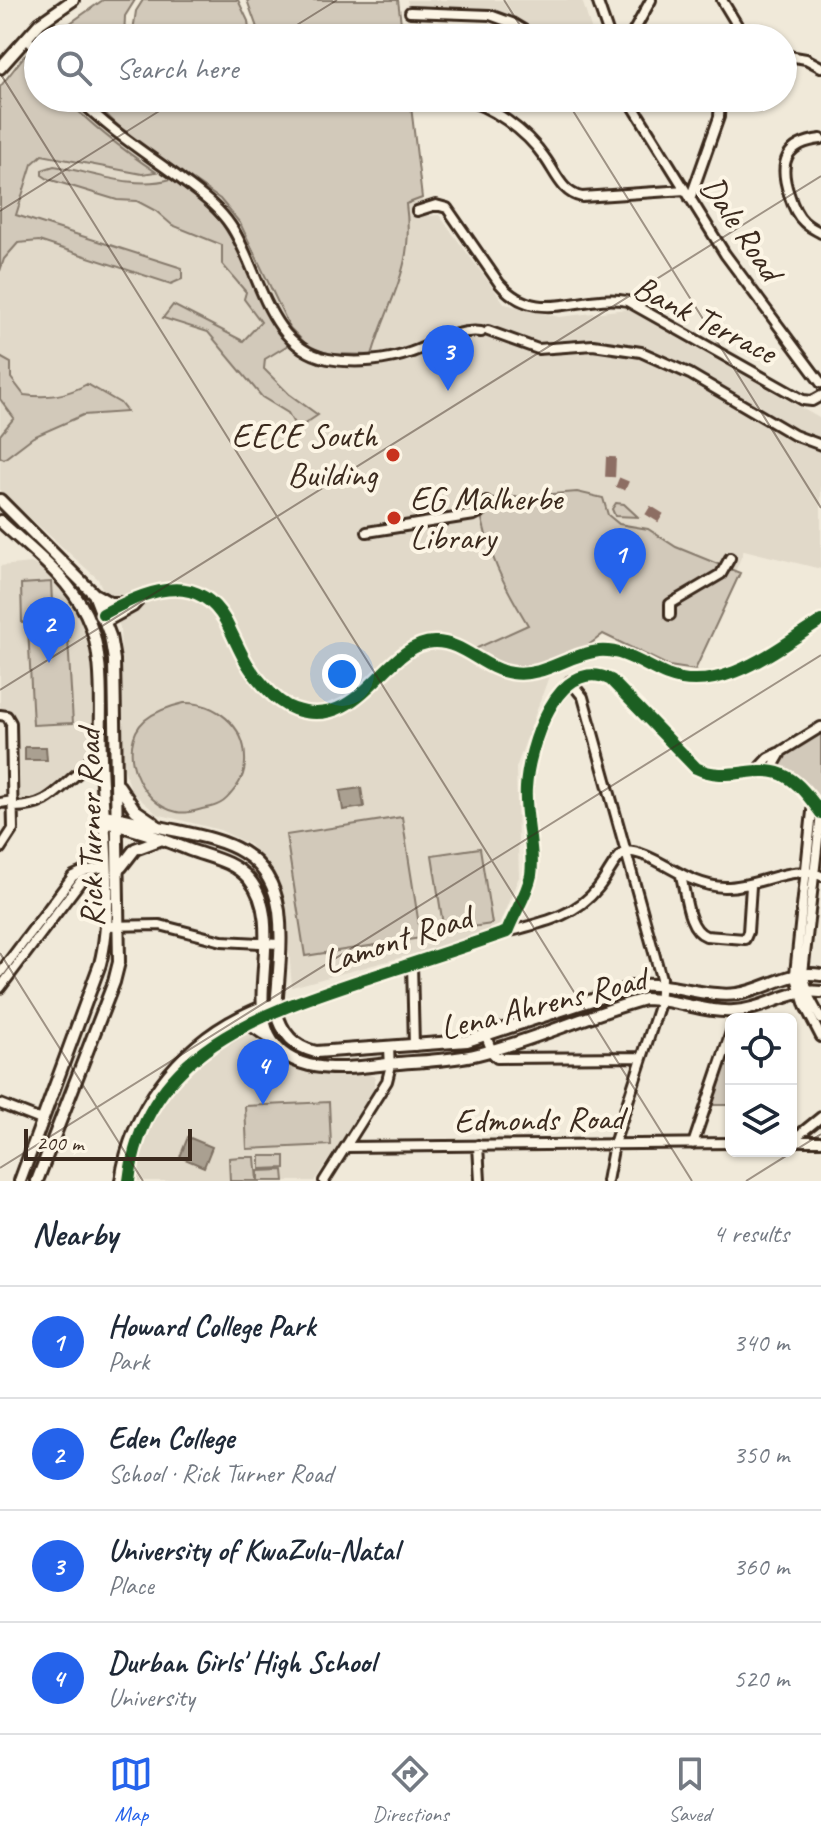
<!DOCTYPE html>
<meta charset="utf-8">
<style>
body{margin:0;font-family:Caveat,sans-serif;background:#f6f6f7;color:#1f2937}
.controls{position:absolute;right:24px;bottom:24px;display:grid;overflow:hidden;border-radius:12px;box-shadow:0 2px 6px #0004}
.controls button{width:72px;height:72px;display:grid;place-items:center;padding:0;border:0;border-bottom:2px solid #e0e1e3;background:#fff;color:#1f2937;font:40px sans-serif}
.scale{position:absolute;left:24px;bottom:20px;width:168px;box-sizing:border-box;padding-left:8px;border:4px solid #3b2a1e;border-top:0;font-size:22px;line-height:28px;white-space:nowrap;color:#3b2a1e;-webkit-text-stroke:6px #fcf5e5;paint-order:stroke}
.you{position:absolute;left:342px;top:674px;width:28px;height:28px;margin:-20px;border:6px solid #fff;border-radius:50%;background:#1a73e8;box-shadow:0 0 0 12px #1a73e833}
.badge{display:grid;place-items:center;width:52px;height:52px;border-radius:50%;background:#2563eb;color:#fff;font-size:26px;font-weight:700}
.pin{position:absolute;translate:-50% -66px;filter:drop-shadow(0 2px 4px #0008)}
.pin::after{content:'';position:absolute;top:42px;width:28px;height:24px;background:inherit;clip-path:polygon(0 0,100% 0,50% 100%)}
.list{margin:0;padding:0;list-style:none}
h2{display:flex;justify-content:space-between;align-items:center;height:104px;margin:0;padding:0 32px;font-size:34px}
h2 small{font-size:26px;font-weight:400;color:#747a83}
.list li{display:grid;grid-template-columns:52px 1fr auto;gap:24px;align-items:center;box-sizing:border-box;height:112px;padding:0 32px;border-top:2px solid #e0e1e3}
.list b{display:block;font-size:30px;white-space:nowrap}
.list p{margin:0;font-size:26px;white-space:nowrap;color:#747a83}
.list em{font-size:26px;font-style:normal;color:#747a83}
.icon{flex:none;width:44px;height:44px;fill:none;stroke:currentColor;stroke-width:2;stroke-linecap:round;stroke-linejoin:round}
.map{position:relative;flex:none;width:821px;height:1181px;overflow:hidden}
.search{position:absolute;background:#fff;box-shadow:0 2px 6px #0004;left:24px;right:24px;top:24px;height:88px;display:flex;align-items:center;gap:20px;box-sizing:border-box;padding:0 28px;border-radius:44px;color:#747a83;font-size:30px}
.sheet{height:552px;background:#fff}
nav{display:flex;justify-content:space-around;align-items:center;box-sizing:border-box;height:112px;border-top:2px solid #e0e1e3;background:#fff;font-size:22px;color:#747a83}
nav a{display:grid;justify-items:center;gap:4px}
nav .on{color:#2563eb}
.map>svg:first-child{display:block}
</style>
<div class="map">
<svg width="821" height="1181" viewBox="0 0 821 1181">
<rect width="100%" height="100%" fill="#f0e9d9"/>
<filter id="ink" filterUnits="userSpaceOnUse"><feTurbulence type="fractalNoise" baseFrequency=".0125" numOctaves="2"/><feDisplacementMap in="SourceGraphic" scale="16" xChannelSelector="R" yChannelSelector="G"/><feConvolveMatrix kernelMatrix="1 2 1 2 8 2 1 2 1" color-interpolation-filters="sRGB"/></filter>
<g filter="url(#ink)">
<!-- built -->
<path fill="#e1d9c9" d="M 407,0 L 582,0 L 594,38 L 537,38 L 500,18 L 410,12 Z
M 38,45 L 38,98 L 410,98 L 424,216 L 439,215 L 505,304 L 559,317 L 627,309 L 821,419 L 821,569 L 744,550 L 695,670 L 669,666 L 603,634 L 584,650 L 553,665 L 516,768 L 519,877 L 499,925 L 476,937 L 292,987 L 285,903 L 282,890 L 267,865 L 250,845 L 220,830 L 157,814 L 132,792 L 124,769 L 120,627 L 98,579 L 0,491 L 0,87 L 25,55 Z
M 31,563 L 47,571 L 82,613 L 95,642 L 99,761 L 45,802 L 17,804 L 11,717 L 0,716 L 0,566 Z
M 248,1029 L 283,1062 L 297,1069 L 322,1074 L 369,1074 L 375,1077 L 373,1094 L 314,1181 L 135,1181 L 139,1153 L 159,1106 L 165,1103 L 179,1082 L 202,1059 Z"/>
<!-- green -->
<path fill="#d2c9ba" stroke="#867a6c" stroke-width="2" d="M 103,0 L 135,0 L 125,16 L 124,38 L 49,38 Z
M 143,0 L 238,0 L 248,21 L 250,38 L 132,38 L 136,11 Z
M 247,0 L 398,0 L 403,38 L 255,38 L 260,36 Z
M 25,55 L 38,69 L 38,98 L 65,98 C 93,127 123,150 156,172 L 142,174 L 42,155 L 32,164 L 16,215 L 182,268 L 182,279 L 171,284 L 39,241 L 18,243 L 4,259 L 0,271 L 0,87 Z
M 89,98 L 410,98 L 422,198 L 406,204 C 415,269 389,297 372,355 L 333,354 L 311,349 L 290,328 L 240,223 L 220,199 L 129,136 Z
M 54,166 C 92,172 132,190 171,179 C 191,193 213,208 226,230 C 251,268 258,310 288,345 L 265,359 L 264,369 L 289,394 L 318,415 L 297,429 L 288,413 L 262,397 L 208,332 L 163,318 L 173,305 L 243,341 L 261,322 L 244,299 L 246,292 L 222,264 L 222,245 L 172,225 L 156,211 L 137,201 L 117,200 L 48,179 L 42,175 L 42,170 Z
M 0,357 L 11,363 L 11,378 L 24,395 C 48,398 66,396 87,384 L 120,403 L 127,412 L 83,415 L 33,437 L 4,459 L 0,457 L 0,435 L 14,418 L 0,399 Z
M 577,492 L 603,498 L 608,515 L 619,524 L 648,529 L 676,547 L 740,573 L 695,670 L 669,666 L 603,634 C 558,671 521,681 468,652 L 528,625 C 501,580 489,557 479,505 L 490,499 Z
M 616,503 L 624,504 L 638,517 L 615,516 L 612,509 Z
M 51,582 L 53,622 L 22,623 L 21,584 Z
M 68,611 L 70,637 L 57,638 L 55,612 Z
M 54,626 L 55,639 L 68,639 L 73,723 L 33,725 L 28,627 Z
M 184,703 C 215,702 245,726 245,758 C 246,774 239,785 229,796 C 222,805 212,807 202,809 C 195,811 185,814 177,812 C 140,805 115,747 145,720 C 156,711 171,706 184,703 Z
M 821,726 L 821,813 L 796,783 L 764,770 L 778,752 Z
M 402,817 L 421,938 L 305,956 L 286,835 Z
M 480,848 L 492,924 L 444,931 L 432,855 Z
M 731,1037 L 731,1105 L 707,1105 Z
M 329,1102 L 331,1145 L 247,1149 L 245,1106 Z
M 260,1156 L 285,1156 L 285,1168 L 260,1169 Z
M 241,1157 L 255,1157 L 257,1181 L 230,1181 L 229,1158 Z
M 283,1170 L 284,1181 L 258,1181 L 258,1171 Z"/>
<!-- water -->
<path fill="#aaa091" stroke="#7e7163" stroke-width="2" d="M 25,747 L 46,747 L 47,760 L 25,760 Z
M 361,788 L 364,807 L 343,810 L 340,791 Z
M 188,1137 L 212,1147 L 204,1167 L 180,1157 Z"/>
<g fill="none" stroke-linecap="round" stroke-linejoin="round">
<defs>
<path id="minor" d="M 597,0 L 610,38
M 722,0 L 745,38
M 410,12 L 490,15 L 512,23 L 537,38
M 26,38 L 38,51
M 630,38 L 651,0
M 783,55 L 806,59 L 821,67
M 78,98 C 108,129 144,152 178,177 C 198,193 217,205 231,226 C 260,270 267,347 328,359 C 355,364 387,361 412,352 C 436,344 455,329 481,332
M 628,98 L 725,254 L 821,383
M 422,100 C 434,99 447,97 459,99 C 491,104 527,132 545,158 C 556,173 562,193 582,197 L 685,190
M 821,139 C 786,143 778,162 789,194 C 792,204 796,215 804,222 C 809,227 816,230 821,233
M 690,199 L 719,117 L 720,98
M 417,211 L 436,205 L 447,208 L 499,283 C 537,328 582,292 627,301 L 803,400 L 812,401 L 821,396
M 488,331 L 538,349 L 593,345 L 641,352 L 690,374 L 794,435 L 821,445
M 367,532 L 474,515 L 482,511 L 486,502
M 103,614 C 143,593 195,568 225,620 C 239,646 243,664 265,687 C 273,696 282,705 294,709 C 361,733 385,643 434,642 C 463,641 483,669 512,673 C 544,678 568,654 599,651 C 624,649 645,666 667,675 C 722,696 777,648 821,621
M 670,615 L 670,604 L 721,574 L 730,558
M 106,622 L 133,607 L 143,596
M 570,681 L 583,697 L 661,978 L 659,1006 L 614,1144 L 607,1181
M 0,715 L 7,716 L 11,723 L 13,829 L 0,849
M 755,772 L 768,758 L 778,753
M 770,772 L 782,751 L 821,727
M 813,802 L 795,974 L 805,1006 L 821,1037
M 0,803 L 13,801
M 14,807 C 52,807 59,786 87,766
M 821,813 L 803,973 L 810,999 L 821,1019
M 681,876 C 686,894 687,929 706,936 L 745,939 L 748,932 L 751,886
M 105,926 L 160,925 L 222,941 L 279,944
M 507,932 C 541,923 575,917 598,888 C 608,876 613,861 625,851 C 657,852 685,886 724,887 C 756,888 795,863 821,876
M 412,964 L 414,1046
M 0,973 L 73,876 L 84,871 L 105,867
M 0,988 L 80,882 L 86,879 L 106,879
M 486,1036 L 493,1054 L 497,1058 L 641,1057
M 0,1104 L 41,1120
M 795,1138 L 821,1117
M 791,1141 L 821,1141
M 693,1144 L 731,1032
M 478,1145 L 480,1181
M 347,1147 L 731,1143
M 120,1181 C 130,1110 177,1048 240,1016 C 252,1010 268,1002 281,1004
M 129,1181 C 144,1051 262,1013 368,978 C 414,963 461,948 507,932 C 514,913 527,895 531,875 C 535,850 524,816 526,788 C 528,749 557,653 611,680 L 696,768 C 728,784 760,761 787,777 C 801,785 811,800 821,813
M 324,1181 L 387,1081 L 390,1069 L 389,1047"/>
<path id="major" d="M 0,68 L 40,23 L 73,0
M 0,500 L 94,594 L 110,636 L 114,660 L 119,962 L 114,982 L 37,1181
M 0,521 C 30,549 68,577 86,614 C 107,657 99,712 101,758 C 102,819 115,907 100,964 L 20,1181
M 96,595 L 110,603 L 123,603
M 83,768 L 101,750
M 119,786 L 135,810 L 154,823
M 104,815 C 124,818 144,824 164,828 C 218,840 269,845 279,911 C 283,943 278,978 276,1010 C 281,1032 293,1047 316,1052 L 467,1041 L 638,985 C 671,982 705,998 737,994 C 767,990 789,969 821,975
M 104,822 C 134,828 162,839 190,850 C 212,858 233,861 249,879 C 295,934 220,1043 309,1065 C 335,1071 362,1067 388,1064 C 417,1061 450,1061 478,1054 C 535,1040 589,1014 645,999 C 675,999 705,1013 734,1011 C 765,1010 789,988 821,992
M 121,867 L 135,849 L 162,839
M 248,1023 L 267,1036"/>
</defs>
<!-- minor casing -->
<use href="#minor" stroke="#3b2a1e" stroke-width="14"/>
<!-- major casing -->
<use href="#major" stroke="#3b2a1e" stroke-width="16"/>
<!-- minor -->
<use href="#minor" stroke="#fcf5e5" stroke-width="8"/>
<!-- major -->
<use href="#major" stroke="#fcf5e5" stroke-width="10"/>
<!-- quiet -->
<path stroke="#8d6e63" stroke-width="10" stroke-dasharray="20 10" stroke-linecap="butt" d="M 611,457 L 610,479 L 627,486
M 648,510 L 661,518"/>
<defs>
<path id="cycleway" d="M 103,614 C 143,593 195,568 225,620 C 239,646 243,664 265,687 C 273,696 282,705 294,709 C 361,733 385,643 434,642 C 463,641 483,669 512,673 C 544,678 568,654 599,651 C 624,649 645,666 667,675 C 722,696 777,648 821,621
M 129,1181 C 144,1051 262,1013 368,978 C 414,963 461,948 507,932 C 514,913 527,895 531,875 C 535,850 524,816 526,788 C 528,749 557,653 611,680 L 696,768 C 728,784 760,761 787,777 C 801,785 811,800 821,813"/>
</defs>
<!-- cycleway casing -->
<use href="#cycleway" stroke="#fcf5e5" stroke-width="17"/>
<!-- cycleway -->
<use href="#cycleway" stroke="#1b5e20" stroke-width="12"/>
</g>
</g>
<!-- ticks -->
<path fill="none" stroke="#3b2a1e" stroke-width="2" stroke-opacity="0.45" d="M 504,0 L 528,38M 276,38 L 337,0M 0,73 L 692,1181M 565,98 L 821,508M 0,211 L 180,98M 0,690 L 821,176M 0,953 L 143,1181M 0,1168 L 821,655M 746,1181 L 821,1134"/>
<!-- markers -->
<g fill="#c8321e" stroke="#fcf5e5" stroke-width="3">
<circle cx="393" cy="455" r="8"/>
<circle cx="394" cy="518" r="8"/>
</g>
<g text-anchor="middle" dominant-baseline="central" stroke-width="8" stroke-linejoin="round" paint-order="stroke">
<!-- street labels -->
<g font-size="34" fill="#3b2a1e" stroke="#fcf5e5">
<text transform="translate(742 228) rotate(56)">Dale Road</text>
<text transform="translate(705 319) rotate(27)">Bank Terrace</text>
<text transform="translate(90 828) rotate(-91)">Rick Turner Road</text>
<text transform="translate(397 939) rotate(-18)">Lamont Road</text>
<text transform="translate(543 1003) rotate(-14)">Lena Ahrens Road</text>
<text transform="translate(539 1119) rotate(-1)">Edmonds Road</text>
</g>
<!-- poi labels -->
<g font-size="34" fill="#3b2a1e" stroke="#fcf5e5" text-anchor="end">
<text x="377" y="435">EECE South<tspan x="377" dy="39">Building</tspan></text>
<text x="410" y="498" text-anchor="start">EG Malherbe<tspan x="410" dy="39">Library</tspan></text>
</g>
</g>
</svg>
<div class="controls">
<button><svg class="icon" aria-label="locate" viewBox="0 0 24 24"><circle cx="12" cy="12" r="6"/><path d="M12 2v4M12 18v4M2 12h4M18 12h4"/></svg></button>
<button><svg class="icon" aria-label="layers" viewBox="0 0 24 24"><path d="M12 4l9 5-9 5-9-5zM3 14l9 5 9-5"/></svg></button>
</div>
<div class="scale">200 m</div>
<div class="you"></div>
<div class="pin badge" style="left:620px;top:594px">1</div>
<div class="pin badge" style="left:49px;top:663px">2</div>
<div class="pin badge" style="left:448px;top:391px">3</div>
<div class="pin badge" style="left:263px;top:1105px">4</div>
<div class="search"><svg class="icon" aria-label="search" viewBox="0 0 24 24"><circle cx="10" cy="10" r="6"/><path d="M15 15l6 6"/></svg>Search here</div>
</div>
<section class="sheet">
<h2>Nearby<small>4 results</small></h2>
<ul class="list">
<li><span class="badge">1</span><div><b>Howard College Park</b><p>Park</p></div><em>340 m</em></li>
<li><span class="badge">2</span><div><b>Eden College</b><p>School · Rick Turner Road</p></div><em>350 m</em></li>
<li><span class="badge">3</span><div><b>University of KwaZulu-Natal</b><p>Place</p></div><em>360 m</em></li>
<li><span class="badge">4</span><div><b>Durban Girls' High School</b><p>University</p></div><em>520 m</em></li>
</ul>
</section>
<nav>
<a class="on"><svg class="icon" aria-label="map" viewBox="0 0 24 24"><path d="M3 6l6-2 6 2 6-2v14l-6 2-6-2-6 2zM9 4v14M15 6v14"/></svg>Map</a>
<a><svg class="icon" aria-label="directions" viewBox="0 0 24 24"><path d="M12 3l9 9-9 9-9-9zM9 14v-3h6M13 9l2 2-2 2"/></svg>Directions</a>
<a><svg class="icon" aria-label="saved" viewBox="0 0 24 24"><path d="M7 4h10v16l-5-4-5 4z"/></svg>Saved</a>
</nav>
